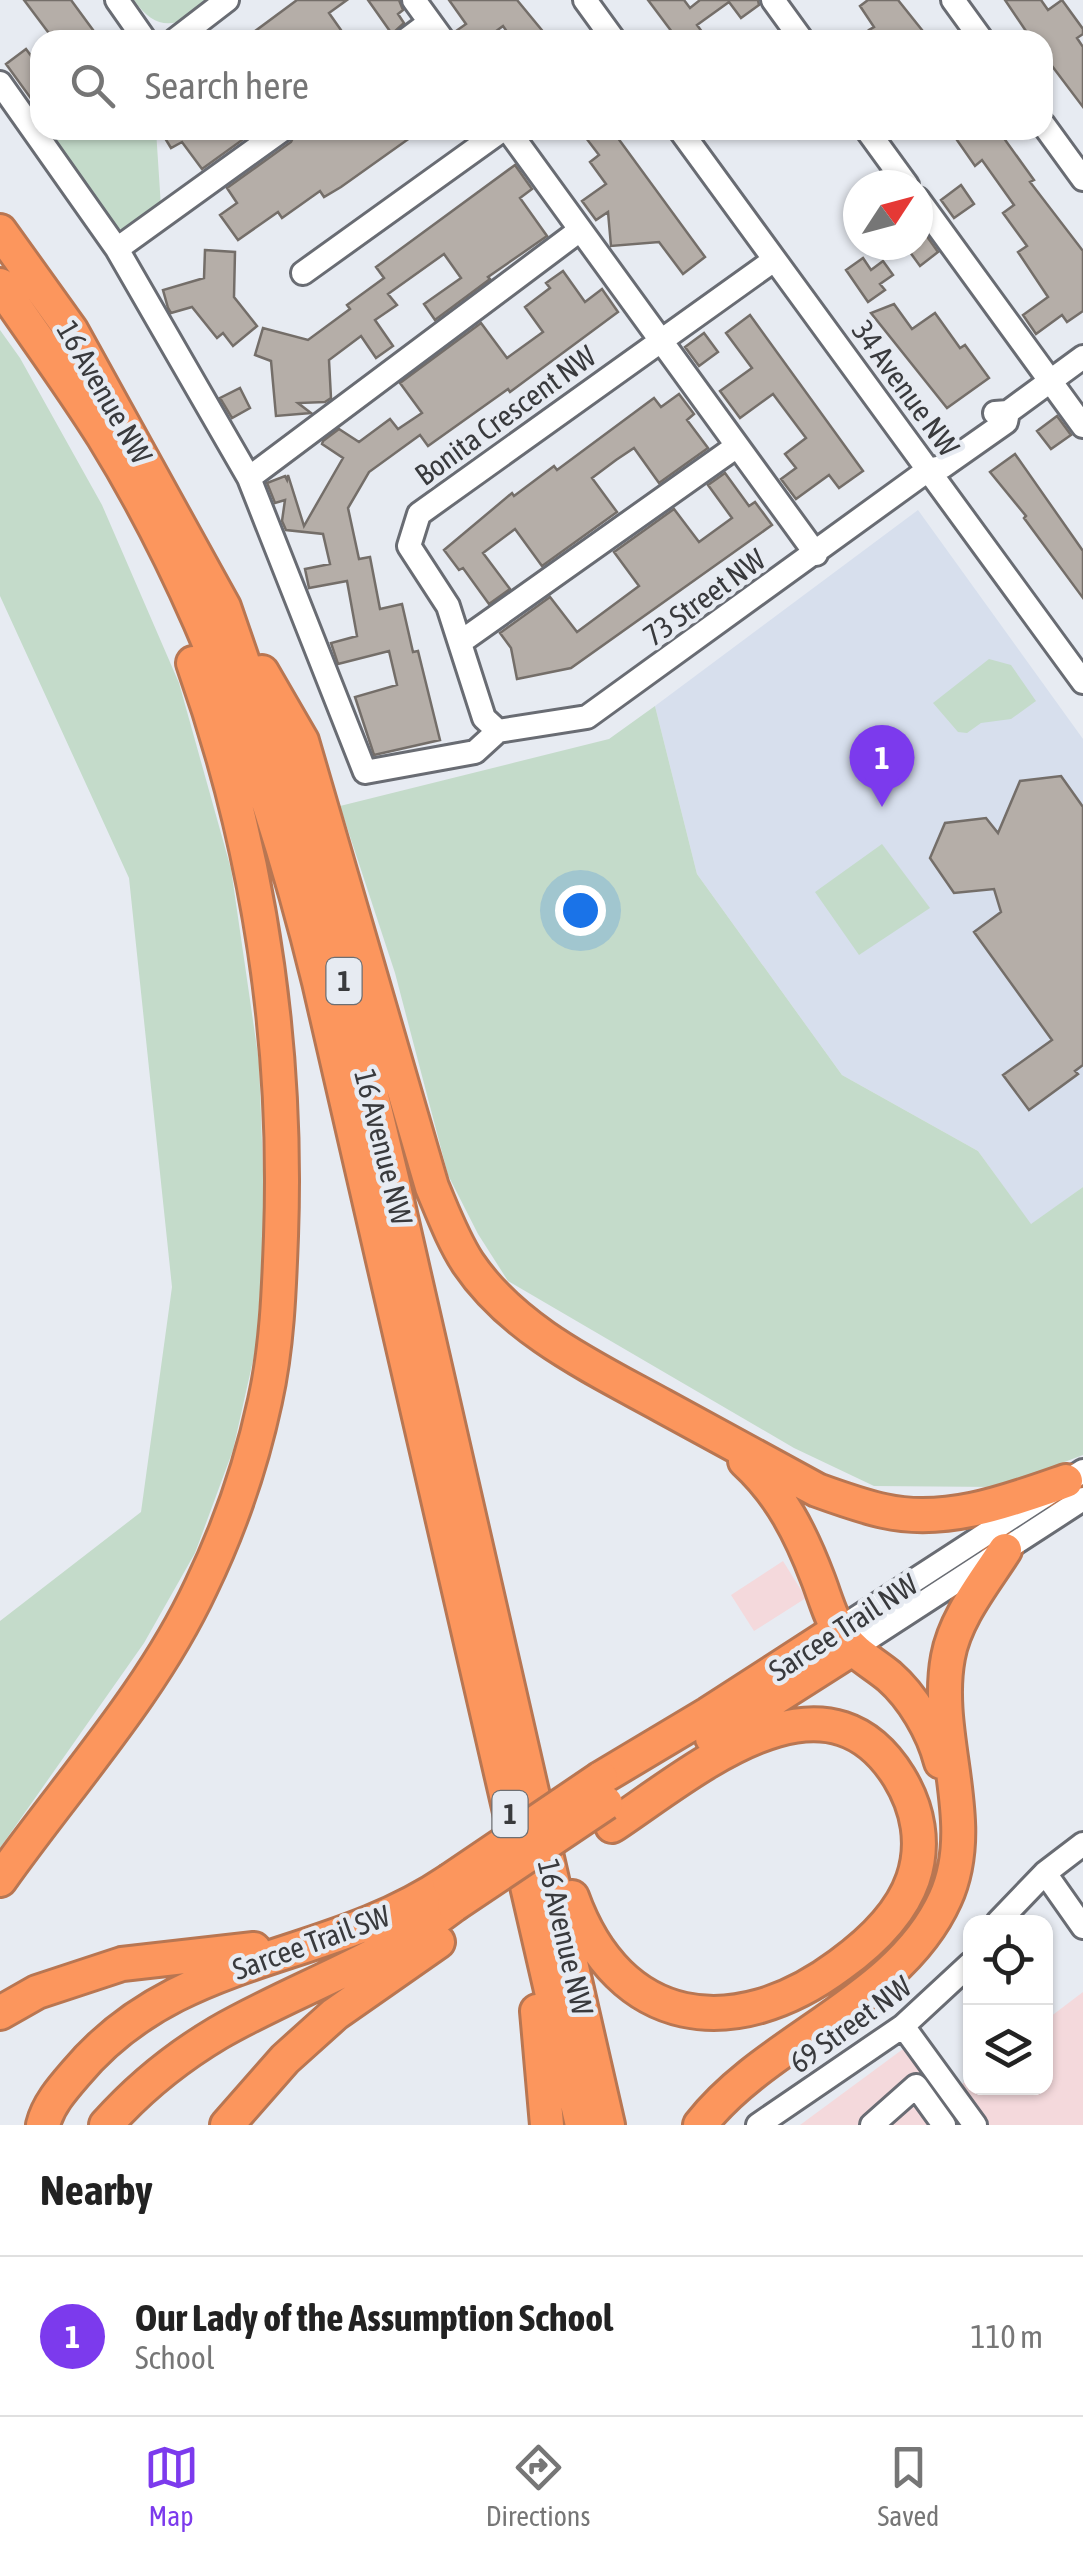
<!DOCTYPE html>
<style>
body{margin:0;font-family:"Asap Condensed",sans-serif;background:#f6f6f6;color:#222}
.controls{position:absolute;right:30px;bottom:30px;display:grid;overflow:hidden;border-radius:20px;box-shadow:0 2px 8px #0004}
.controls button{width:90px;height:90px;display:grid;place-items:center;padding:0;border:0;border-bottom:2px solid #e0e0e0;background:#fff;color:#222;font:50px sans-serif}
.compass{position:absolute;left:843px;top:170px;width:90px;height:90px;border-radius:50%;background:#fff;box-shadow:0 2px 8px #0004;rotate:54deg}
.you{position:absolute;left:580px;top:910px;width:35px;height:35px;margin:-25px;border:8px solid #fff;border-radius:50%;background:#1a73e8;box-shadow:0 0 0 15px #1a73e833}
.badge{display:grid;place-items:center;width:65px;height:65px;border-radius:50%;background:#7c3aed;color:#fff;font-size:32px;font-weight:700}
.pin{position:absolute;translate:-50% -82px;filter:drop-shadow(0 2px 5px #0008)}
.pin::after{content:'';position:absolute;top:52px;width:35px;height:30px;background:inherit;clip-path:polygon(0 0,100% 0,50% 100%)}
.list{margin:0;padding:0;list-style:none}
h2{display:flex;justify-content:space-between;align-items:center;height:130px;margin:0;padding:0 40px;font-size:42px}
h2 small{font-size:32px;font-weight:400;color:#767676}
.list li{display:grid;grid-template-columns:65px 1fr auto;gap:30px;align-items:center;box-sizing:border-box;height:160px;padding:0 40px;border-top:2px solid #e0e0e0}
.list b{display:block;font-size:38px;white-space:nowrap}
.list p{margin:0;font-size:32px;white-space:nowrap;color:#767676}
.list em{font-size:32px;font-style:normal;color:#767676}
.icon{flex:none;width:55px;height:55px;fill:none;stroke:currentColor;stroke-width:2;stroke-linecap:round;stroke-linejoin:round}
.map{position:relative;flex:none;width:1083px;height:2125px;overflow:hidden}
.search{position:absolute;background:#fff;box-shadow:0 2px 8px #0004;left:30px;right:30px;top:30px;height:110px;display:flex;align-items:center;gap:25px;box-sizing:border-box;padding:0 35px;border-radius:30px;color:#767676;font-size:38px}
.sheet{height:290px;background:#fff}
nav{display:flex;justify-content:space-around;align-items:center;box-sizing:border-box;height:140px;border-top:2px solid #e0e0e0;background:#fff;font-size:28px;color:#767676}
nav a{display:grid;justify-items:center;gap:5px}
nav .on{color:#7c3aed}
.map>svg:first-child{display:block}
</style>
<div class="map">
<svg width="1083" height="2125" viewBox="0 0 1083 2125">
<rect width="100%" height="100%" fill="#e7ebf2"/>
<!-- built -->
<path fill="#d7dfed" d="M 918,510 L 1083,739 L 1083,1187 L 1031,1225 L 978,1151 L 842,1075 L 697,874 L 655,706 Z"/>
<!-- industrial -->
<path fill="#f4d9dc" d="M 783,1561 L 806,1598 L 754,1631 L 731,1595 Z
M 1083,1992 L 1083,2125 L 800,2125 L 922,2035 L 958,2087 L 970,2078 L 970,2088 L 1046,2088 L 1046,2020 Z"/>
<!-- green -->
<path fill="#c4dbca" d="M 134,0 L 208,0 C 182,28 157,34 134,0 Z
M 46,130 L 156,130 L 161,207 C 146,217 130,236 112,226 Z
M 0,330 L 20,358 L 102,505 L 179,683 L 231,869 L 259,1062 L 265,1224 L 256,1347 L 233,1450 L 195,1553 L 144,1643 L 0,1848 L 0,1621 L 141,1512 L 172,1287 L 129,878 L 0,596 Z
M 989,659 L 1011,665 L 1036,701 L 1011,719 L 981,723 L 967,733 L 958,732 L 933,703 Z
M 655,706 L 697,874 L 842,1075 L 978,1151 L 1031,1224 L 1083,1187 L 1083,1455 L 998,1487 L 874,1486 L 794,1448 L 508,1281 L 478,1234 L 448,1175 L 395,973 L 340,806 L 609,739 Z
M 882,844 L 930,908 L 859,955 L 815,892 Z"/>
<!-- building -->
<path fill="#b5aea8" stroke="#746e69" stroke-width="2.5" d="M 24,0 L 71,0 L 93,30 L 79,40 L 54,40 Z
M 297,0 L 347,0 L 329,13 L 348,40 L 243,40 Z
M 368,0 L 399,0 L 403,10 L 398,14 L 404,23 L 392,34 Z
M 449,0 L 517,0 L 550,40 L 513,40 L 503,26 L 484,40 L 462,40 L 456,31 L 466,24 Z
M 648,0 L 684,0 L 690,8 L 700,0 L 758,0 L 759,5 L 741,18 L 729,2 L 697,25 L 708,40 L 678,40 Z
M 868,0 L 898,0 L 930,40 L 876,40 L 869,30 L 874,27 L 860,6 Z
M 1005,0 L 1041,0 L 1048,10 L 1062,0 L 1083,29 L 1083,34 L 1077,38 L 1083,47 L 1083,107 L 1043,54 L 1043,40 L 1032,40 Z
M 26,49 L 40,68 L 40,111 L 6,64 Z
M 160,130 L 256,130 L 202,169 L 182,142 L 171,148 Z
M 297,130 L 421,130 L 341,187 L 324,197 L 320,191 L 282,218 L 278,212 L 238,240 L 220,215 L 237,203 L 227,188 L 291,142 Z
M 580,130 L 612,130 L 705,257 L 683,274 L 659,242 L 611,246 L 608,212 L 596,220 L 582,201 L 606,184 L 590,162 L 599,155 Z
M 950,130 L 998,130 L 1034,180 L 1030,182 L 1083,251 L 1083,311 L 1067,322 L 1062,315 L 1036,334 L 1023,315 L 1048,297 L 1018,252 L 1027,246 L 1003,213 L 1014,205 L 982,160 L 975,166 Z
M 515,165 L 532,189 L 520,198 L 547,236 L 488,277 L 490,279 L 435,320 L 424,304 L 461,278 L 444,254 L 388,294 L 397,305 L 375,320 L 393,346 L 376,358 L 361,336 L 329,360 L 331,398 L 325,402 L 298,403 L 311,413 L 276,416 L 271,361 L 255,355 L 263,328 L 308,340 L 350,309 L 347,305 L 384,278 L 376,267 Z
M 961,185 L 974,204 L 954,218 L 941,200 Z
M 926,235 L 938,252 L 920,266 L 907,248 L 918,245 L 918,241 Z
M 205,250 L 235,252 L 234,297 L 257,326 L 233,346 L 223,333 L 217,338 L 192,307 L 171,313 L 168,308 L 163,290 L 204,278 Z
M 863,258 L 871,270 L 883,261 L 893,275 L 880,284 L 885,290 L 868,302 L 846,270 Z
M 563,271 L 585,302 L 602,289 L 618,312 L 510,392 L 508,389 L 428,446 L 420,435 L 369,472 L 348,508 L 359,559 L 370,557 L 380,609 L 402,604 L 413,652 L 418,651 L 440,740 L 374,755 L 355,697 L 397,685 L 389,651 L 338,664 L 331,643 L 357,636 L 347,581 L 309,588 L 305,569 L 330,564 L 323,534 L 286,530 L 282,521 L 285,500 L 275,503 L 267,483 L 285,476 L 287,480 L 288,475 L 304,526 L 343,458 L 322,444 L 323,441 L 339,429 L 359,442 L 390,419 L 398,429 L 422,413 L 400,383 L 481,323 L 507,358 L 543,332 L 525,307 L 550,288 L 546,283 Z
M 894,304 L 912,329 L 935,313 L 960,348 L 965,345 L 989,378 L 947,408 L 871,313 Z
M 750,315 L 863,471 L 839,488 L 829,475 L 796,499 L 781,479 L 796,468 L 785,454 L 806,438 L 773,394 L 740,418 L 720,391 L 752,368 L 726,333 Z
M 704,333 L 718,352 L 699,366 L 685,347 Z
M 240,388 L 250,408 L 232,418 L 220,398 Z
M 679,394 L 694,414 L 687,420 L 708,448 L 659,483 L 634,448 L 616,460 L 592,478 L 617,512 L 542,566 L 515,529 L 483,553 L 510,589 L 489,604 L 463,568 L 459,570 L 444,550 L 512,493 L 514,496 L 554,466 L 557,470 L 654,398 L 661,407 Z
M 1057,416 L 1071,435 L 1051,449 L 1037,431 Z
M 1015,454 L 1083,551 L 1083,598 L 1024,518 L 1026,516 L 990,472 Z
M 725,473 L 749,506 L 755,502 L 772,525 L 571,668 L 517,679 L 511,648 L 500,633 L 550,597 L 577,632 L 639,586 L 614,552 L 674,509 L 699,542 L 732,518 L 708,485 Z
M 1061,776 L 1083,807 L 1083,1065 L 1075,1071 L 1078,1074 L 1029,1110 L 1003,1075 L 1052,1040 L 974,932 L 1001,912 L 994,889 L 954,893 L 930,858 L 945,823 L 986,818 L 998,833 L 1020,781 Z"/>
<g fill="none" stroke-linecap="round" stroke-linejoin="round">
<defs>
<path id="minor" d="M 117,0 L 145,40
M 414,0 L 443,40
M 585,0 L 614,40
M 773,0 L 802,40
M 953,0 L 982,40
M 175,40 L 227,0
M 406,40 L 430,22
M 0,83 L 117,249 L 249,478 L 365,772 L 475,752 L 498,731
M 1043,124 L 1083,179
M 508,130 L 816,554
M 680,130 L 1083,682
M 867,130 L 907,185
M 918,199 L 1083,426
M 117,249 L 282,130
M 303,273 L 502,130
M 995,413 L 1008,412 L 1083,357
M 249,478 L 580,230
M 462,641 L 737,446
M 498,731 L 484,718 L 448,606 L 409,546 L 419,514 L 774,260
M 498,731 L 587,717 L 928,470 L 942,467 L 1006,422 L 1008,412
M 838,1630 L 1083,1471
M 852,1649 L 1083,1499
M 1045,1873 L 1083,1927
M 998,1922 L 1045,1873 L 1083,1844
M 903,2026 L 975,2125
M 758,2125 L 903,2026 L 970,1964
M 872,2125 L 916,2086 L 944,2125"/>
<path id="highway" d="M 0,231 L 71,330 L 224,607 L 324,897 L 394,1187 L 608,2125
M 0,285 C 34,335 71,385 103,436 C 206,602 273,794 319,982 L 582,2125
M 262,672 L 302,741 L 432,1187 C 443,1213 453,1240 468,1263 C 514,1331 594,1368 663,1406 C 715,1434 766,1462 817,1490 C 839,1498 861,1506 884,1511 C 946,1525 1009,1501 1066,1481
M 745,1461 C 781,1494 801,1534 818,1579 C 825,1597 831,1620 842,1636 C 855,1654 872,1662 889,1676 C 913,1697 933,1731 941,1762
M 712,1738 L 852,1649
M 601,1778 L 708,1714 L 838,1630
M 0,1880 C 68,1784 151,1694 201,1587 C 230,1527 251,1466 265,1401 C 277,1347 279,1291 281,1236 C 288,1040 258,847 193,663
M 572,1897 C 619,2028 734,2044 840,1965 C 869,1944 901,1914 913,1879 C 925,1844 918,1808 899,1777 C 824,1656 691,1774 612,1826
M 537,2011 L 547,2125
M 0,2013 L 37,1992 L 122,1964 L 254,1949
M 43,2125 C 48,2105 62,2089 75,2074 C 177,1951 325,1965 449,1881
M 106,2125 C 139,2088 176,2058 218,2033 C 296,1988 382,1961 454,1905
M 227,2125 L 285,2059 L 335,2014 L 438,1942
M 700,2125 C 767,2039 899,2001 945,1899 C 980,1822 933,1737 948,1657 C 955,1618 984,1583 1005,1550"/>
</defs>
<!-- minor casing -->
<use href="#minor" stroke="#696c73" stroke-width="28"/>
<!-- highway casing -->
<use href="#highway" stroke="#b87652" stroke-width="38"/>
<!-- minor -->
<use href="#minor" stroke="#fff" stroke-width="22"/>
<!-- highway -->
<use href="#highway" stroke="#fc965d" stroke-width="32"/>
<defs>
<path id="highway-bridge" d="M 449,1881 L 601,1778
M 454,1905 L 606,1803"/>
</defs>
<!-- highway-bridge casing -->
<use href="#highway-bridge" stroke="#b87652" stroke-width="38" stroke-linecap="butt"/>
<!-- highway-bridge -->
<use href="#highway-bridge" stroke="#fc965d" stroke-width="32"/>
</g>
<g text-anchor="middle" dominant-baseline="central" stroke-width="9" stroke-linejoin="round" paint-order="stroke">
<!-- shield labels -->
<g fill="#e7ebf2" stroke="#6d6f73" stroke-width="2.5">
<rect x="326.5" y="958" width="35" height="46" rx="8"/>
<rect x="492.5" y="1791" width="35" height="46" rx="8"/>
</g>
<g font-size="28" font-weight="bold" fill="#393a3d">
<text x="344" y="981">1</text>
<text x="510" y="1814">1</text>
</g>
<!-- street labels -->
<g font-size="30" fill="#393a3d" stroke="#e7ebf2">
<text transform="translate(906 388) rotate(54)">34 Avenue NW</text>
<text transform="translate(105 392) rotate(60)">16 Avenue NW</text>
<text transform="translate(505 415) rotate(-36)">Bonita Crescent NW</text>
<text transform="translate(704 597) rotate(-36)">73 Street NW</text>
<text transform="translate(384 1147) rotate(76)">16 Avenue NW</text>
<text transform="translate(843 1627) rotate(-33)">Sarcee Trail NW</text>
<text transform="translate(566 1937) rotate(77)">16 Avenue NW</text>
<text transform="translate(311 1942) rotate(-20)">Sarcee Trail SW</text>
<text transform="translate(850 2024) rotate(-36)">69 Street NW</text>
</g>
</g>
</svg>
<div class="controls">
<button><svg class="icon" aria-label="locate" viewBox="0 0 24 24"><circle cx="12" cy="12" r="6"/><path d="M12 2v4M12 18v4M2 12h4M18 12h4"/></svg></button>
<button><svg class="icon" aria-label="layers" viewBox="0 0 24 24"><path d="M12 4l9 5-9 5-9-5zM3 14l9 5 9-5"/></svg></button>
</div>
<svg class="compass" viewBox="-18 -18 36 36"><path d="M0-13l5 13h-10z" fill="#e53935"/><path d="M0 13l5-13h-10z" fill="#767676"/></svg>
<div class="you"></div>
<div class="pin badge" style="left:882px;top:807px">1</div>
<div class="search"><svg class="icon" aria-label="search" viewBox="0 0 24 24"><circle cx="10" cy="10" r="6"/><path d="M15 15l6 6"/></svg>Search here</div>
</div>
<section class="sheet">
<h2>Nearby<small></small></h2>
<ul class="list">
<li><span class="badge">1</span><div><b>Our Lady of the Assumption School</b><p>School</p></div><em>110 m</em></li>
</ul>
</section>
<nav>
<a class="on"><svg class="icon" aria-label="map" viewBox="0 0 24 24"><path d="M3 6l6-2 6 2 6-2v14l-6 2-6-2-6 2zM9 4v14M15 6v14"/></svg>Map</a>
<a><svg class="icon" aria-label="directions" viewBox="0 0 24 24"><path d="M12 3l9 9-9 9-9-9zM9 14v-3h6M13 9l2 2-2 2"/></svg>Directions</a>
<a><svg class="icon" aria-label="saved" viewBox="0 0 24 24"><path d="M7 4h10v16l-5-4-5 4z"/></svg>Saved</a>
</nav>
